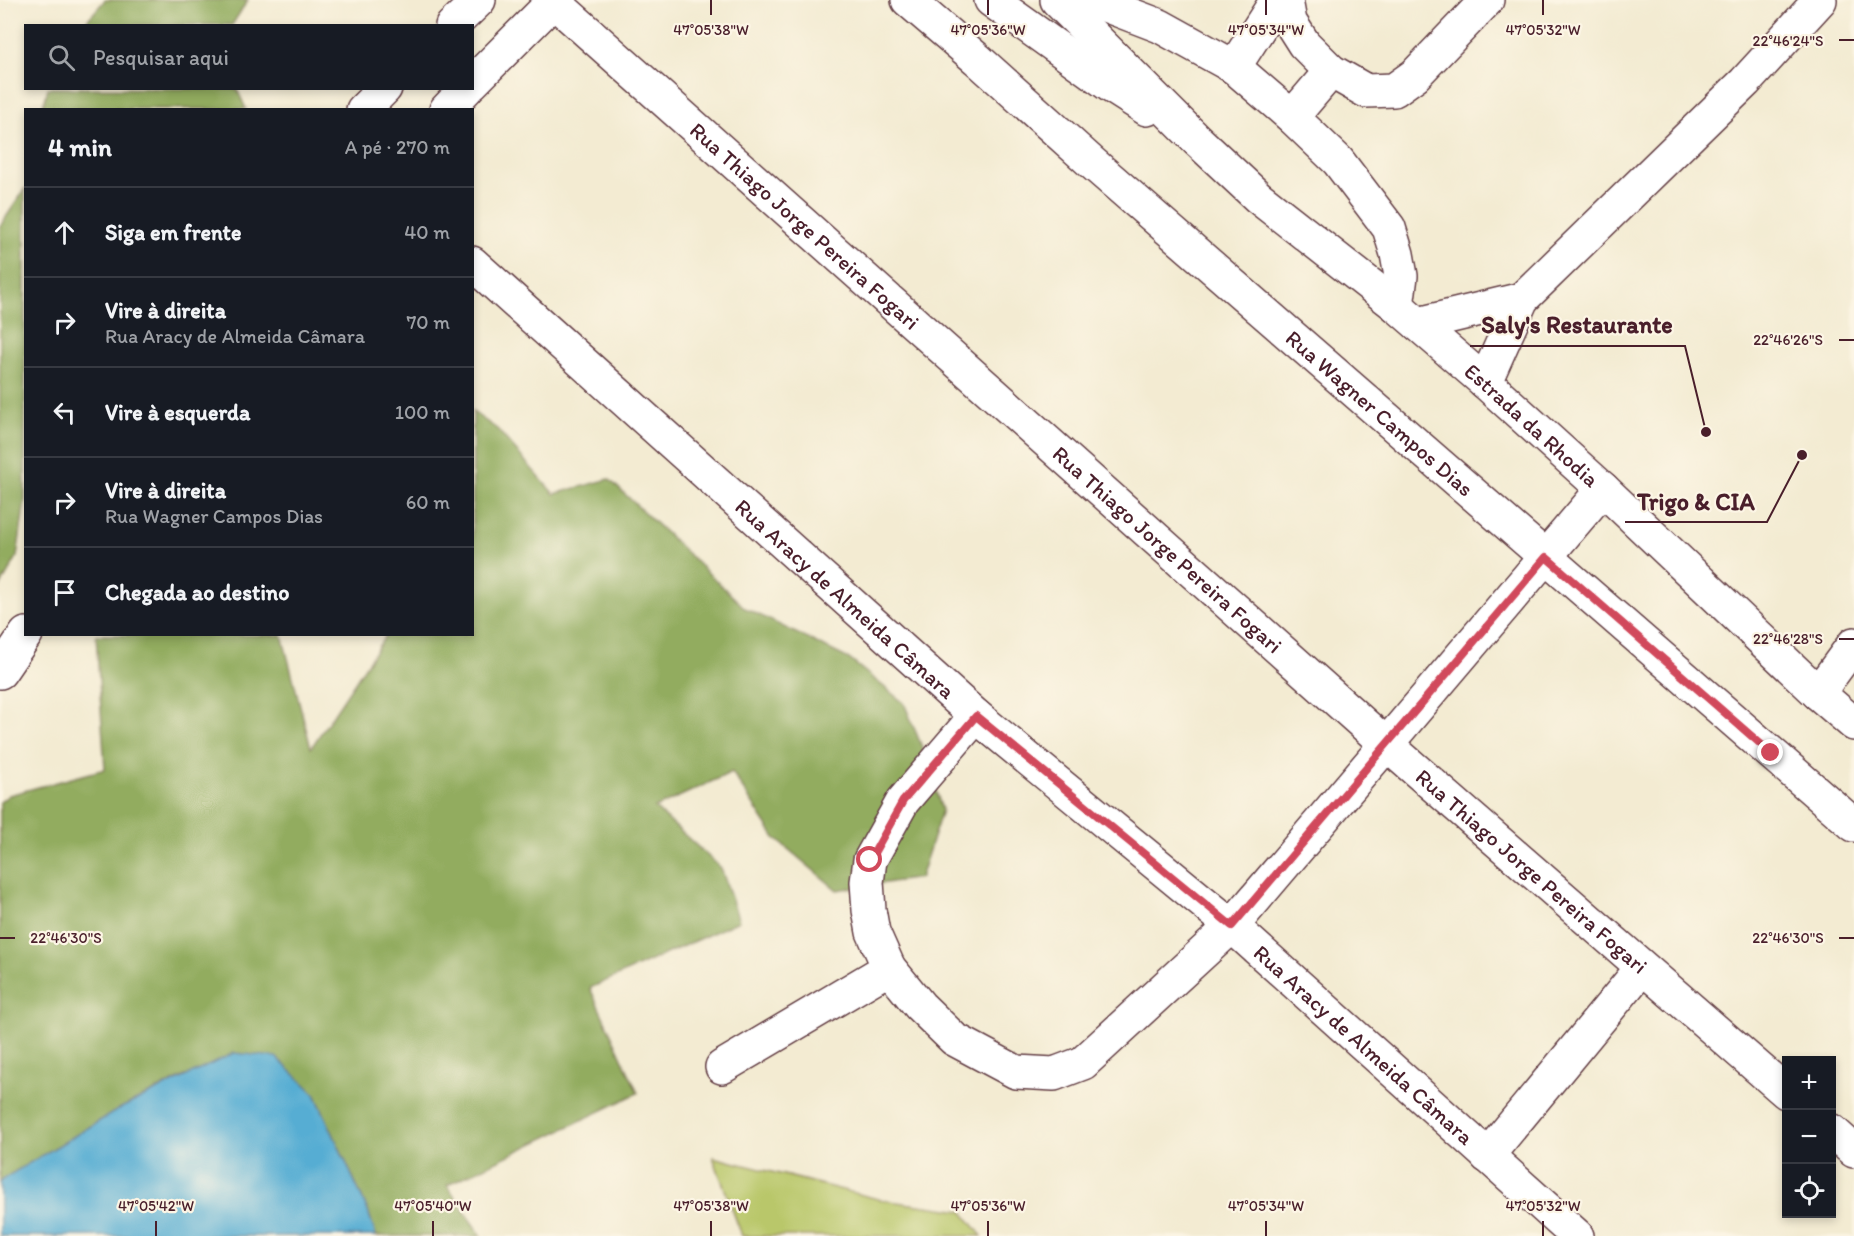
<!DOCTYPE html>
<html lang="pt">
<meta charset="utf-8">
<style>
body{margin:0;font-family:Itim,sans-serif;background:#242831;color:#f1f3f6}
.controls{position:absolute;right:18px;bottom:18px;display:grid;overflow:hidden;border-radius:0px;box-shadow:0 3px 9px #0003}
.controls button{width:54px;height:54px;display:grid;place-items:center;padding:0;border:0;border-bottom:2px solid #363941;background:#171b24;color:#f1f3f6;font:30px sans-serif}
.stop{position:absolute;width:18px;height:18px;margin:-14px;border:4px solid #d1495b;border-radius:50%;background:#fff}
.stop.end{background:#d1495b;border-color:#fff;box-shadow:0 2px 6px #0008}
.list{margin:0;padding:0;list-style:none}
h2{display:flex;justify-content:space-between;align-items:center;height:78px;margin:0;padding:0 24px;font-size:26px}
h2 small{font-size:20px;font-weight:400;color:#9ea1a6}
.list li{display:grid;grid-template-columns:39px 1fr auto;gap:18px;align-items:center;box-sizing:border-box;height:90px;padding:0 24px;border-top:2px solid #363941}
.list b{display:block;font-size:22px;white-space:nowrap}
.list p{margin:0;font-size:20px;white-space:nowrap;color:#9ea1a6}
.list em{font-size:20px;font-style:normal;color:#9ea1a6}
.icon{flex:none;width:33px;height:33px;fill:none;stroke:currentColor;stroke-width:2;stroke-linecap:round;stroke-linejoin:round}
.map{position:relative;flex:none;width:1854px;height:1236px;overflow:hidden}
.search{position:absolute;background:#171b24;box-shadow:0 3px 9px #0003;left:24px;top:24px;width:450px;height:66px;display:flex;align-items:center;gap:15px;box-sizing:border-box;padding:0 21px;border-radius:0px;color:#9ea1a6;font-size:22px}
.panel{position:absolute;background:#171b24;box-shadow:0 3px 9px #0003;left:24px;top:108px;width:450px;height:528px;border-radius:0px}
.map>svg:first-child{display:block}
</style>
<div class="map">
<svg width="1854" height="1236" viewBox="0 0 1854 1236">
<rect width="100%" height="100%" fill="#fcf5e5"/>
<filter id="ink" filterUnits="userSpaceOnUse"><feTurbulence type="fractalNoise" baseFrequency=".0167" numOctaves="2"/><feDisplacementMap in="SourceGraphic" scale="12" xChannelSelector="R" yChannelSelector="G"/><feConvolveMatrix kernelMatrix="1 2 1 2 8 2 1 2 1" color-interpolation-filters="sRGB"/></filter>
<filter id="wash" filterUnits="userSpaceOnUse"><feTurbulence type="fractalNoise" baseFrequency=".008" numOctaves="4" result="noise"/><feDisplacementMap in="SourceGraphic" scale="24" xChannelSelector="R" yChannelSelector="G"/><feGaussianBlur stdDeviation="1.35" result="paint"/><feColorMatrix in="noise" values="0 0 0 0 0 0 0 0 0 0 0 0 0 0 0 0 0 1.4 0 .05"/><feComposite in="paint" operator="in"/></filter>
<g filter="url(#wash)">
<rect width="100%" height="100%" fill="#f3ebd2"/>
<!-- green -->
<path fill="#b9c76a" stroke="#82734a" stroke-width="1.5" d="M 713,1157 L 882,1200 L 962,1211 L 982,1236 L 742,1236 Z"/>
<!-- forest -->
<path fill="#92ac5e" stroke="#6e6644" stroke-width="1.5" d="M 105,0 L 248,0 L 232,25 L 83,25 Z
M 48,88 L 237,89 L 246,109 L 42,109 Z
M 25,189 L 25,501 L 17,557 L 0,587 L 0,226 Z
M 473,412 L 497,429 L 554,494 L 609,479 L 745,608 L 849,659 L 904,703 L 922,747 L 942,810 L 920,878 L 837,890 L 775,838 L 732,772 L 655,808 L 721,868 L 739,921 L 590,988 L 638,1093 L 447,1185 L 481,1236 L 376,1236 L 368,1211 L 315,1094 L 185,1076 L 121,1108 L 6,1177 L 0,1183 L 0,802 L 9,795 L 105,769 L 96,635 L 282,635 L 311,748 L 386,635 L 472,634 Z"/>
<!-- water -->
<path fill="#57add3" stroke="#50667f" stroke-width="1.5" d="M 234,1053 L 276,1057 L 315,1094 L 368,1211 L 376,1236 L 0,1236 L 0,1183 L 6,1177 L 121,1108 Z"/>
</g>
<g filter="url(#ink)">
<g fill="none" stroke-linecap="round" stroke-linejoin="round">
<defs>
<g id="minor">
<path id="s1" d="M 552,0 L 1386,744 L 1786,1092"/>
<path id="s2" d="M 908,0 L 977,59 L 1090,161 L 1854,825"/>
<path d="M 1066,0 L 1105,5 L 1160,26 L 1234,67 L 1292,117 L 1338,161 L 1389,228 L 1397,254 L 1401,276 L 1397,306"/>
<path d="M 1286,0 L 1290,22 L 1304,44 L 1331,71 L 1366,91 L 1394,90 L 1415,75 L 1487,0"/>
<path d="M 452,26 L 479,0"/>
<path d="M 1234,67 L 1277,0"/>
<path d="M 472,83 L 555,0"/>
<path d="M 363,110 L 385,88"/>
<path d="M 446,110 L 467,88"/>
<path d="M 1292,117 L 1331,71"/>
<path id="s3" d="M 472,263 L 976,716 L 1232,926 L 1577,1236"/>
<path d="M 1418,324 L 1522,299"/>
<path d="M 1485,382 L 1522,299 L 1745,82 L 1820,0"/>
<path d="M 0,672 L 26,634"/>
<path d="M 1818,693 L 1854,644"/>
<path d="M 976,716 L 903,801 L 870,860 L 867,882 L 869,910 L 873,932 L 889,968 L 920,1006 L 954,1039 L 1016,1072 L 1054,1074 L 1083,1063 L 1232,926 L 1603,489"/>
<path d="M 722,1067 L 889,968"/>
<path d="M 1832,1131 L 1854,1151"/>
<path d="M 1487,1156 L 1642,968"/>
</g>
<g id="major">
<path d="M 991,0 L 1111,86 L 1147,109"/>
<path id="s4" d="M 1057,0 L 1197,140 L 1258,197 L 1397,306 L 1485,382 L 1603,489 L 1818,693 L 1854,724"/>
</g>
</defs>
<!-- minor casing -->
<use href="#minor" stroke="#633e44" stroke-width="36"/>
<!-- major casing -->
<use href="#major" stroke="#633e44" stroke-width="36"/>
<!-- minor -->
<use href="#minor" stroke="#fff" stroke-width="33"/>
<!-- major -->
<use href="#major" stroke="#fff" stroke-width="33"/>
</g>
</g>
<g fill="none" stroke-linecap="round" stroke-linejoin="round" filter="url(#ink)">
<!-- route -->
<path stroke="#d1495b" stroke-width="8" d="M 870,860 L 903,801 L 976,716 L 1232,926 L 1546,557 L 1771,753"/>
</g>
<!-- ticks -->
<path fill="none" stroke="#4a1f2b" stroke-width="2" d="M 711,0 L 711,15M 988,0 L 988,15M 1266,0 L 1266,15M 1543,0 L 1543,15M 1839,40 L 1854,40M 1839,340 L 1854,340M 1839,639 L 1854,639M 0,938 L 15,938M 1839,938 L 1854,938M 156,1221 L 156,1236M 433,1221 L 433,1236M 711,1221 L 711,1236M 988,1221 L 988,1236M 1266,1221 L 1266,1236M 1543,1221 L 1543,1236"/>
<g text-anchor="middle" dominant-baseline="central" stroke-width="4.5" stroke-linejoin="round" paint-order="stroke">
<!-- street labels -->
<g font-size="22" fill="#4a1f2b" stroke="#fcf5e5">
<text stroke="none"><textPath href="#s1" startOffset="339">Rua Thiago Jorge Pereira Fogari</textPath></text>
<text stroke="none"><textPath href="#s2" startOffset="627">Rua Wagner Campos Dias</textPath></text>
<text stroke="none"><textPath href="#s4" startOffset="638">Estrada da Rhodia</textPath></text>
<text stroke="none"><textPath href="#s1" startOffset="825">Rua Thiago Jorge Pereira Fogari</textPath></text>
<text stroke="none"><textPath href="#s3" startOffset="502">Rua Aracy de Almeida Câmara</textPath></text>
<text stroke="none"><textPath href="#s1" startOffset="1311">Rua Thiago Jorge Pereira Fogari</textPath></text>
<text stroke="none"><textPath href="#s3" startOffset="1186">Rua Aracy de Almeida Câmara</textPath></text>
</g>
</g>
<g font-size="15" text-anchor="middle" fill="#4a1f2b" stroke="#fcf5e5" stroke-width="4.5" stroke-linejoin="round" paint-order="stroke">
<text x="711" y="35">47°05'38"W</text>
<text x="988" y="35">47°05'36"W</text>
<text x="1266" y="35">47°05'34"W</text>
<text x="1543" y="35">47°05'32"W</text>
<text x="1788" y="46">22°46'24"S</text>
<text x="1788" y="345">22°46'26"S</text>
<text x="1788" y="644">22°46'28"S</text>
<text x="66" y="943">22°46'30"S</text>
<text x="1788" y="943">22°46'30"S</text>
<text x="156" y="1211">47°05'42"W</text>
<text x="433" y="1211">47°05'40"W</text>
<text x="711" y="1211">47°05'38"W</text>
<text x="988" y="1211">47°05'36"W</text>
<text x="1266" y="1211">47°05'34"W</text>
<text x="1543" y="1211">47°05'32"W</text>
</g>
<!-- callouts -->
<path fill="none" stroke="#4a1f2b" stroke-width="2" d="M1706 432L1685 346H1470M1802 455L1767 522H1625"/>
<g fill="#4a1f2b" stroke="#fcf5e5" stroke-width="2">
<circle cx="1706" cy="432" r="6"/>
<circle cx="1802" cy="455" r="6"/>
</g>
<g font-size="24" text-anchor="middle" font-weight="bold" fill="#4a1f2b" stroke="#fcf5e5" stroke-width="4.5" stroke-linejoin="round" paint-order="stroke">
<text x="1577" y="333">Saly's Restaurante</text>
<text x="1696" y="510">Trigo &amp; CIA</text>
</g>
</svg>
<div class="controls">
<button>+</button>
<button>−</button>
<button><svg class="icon" aria-label="locate" viewBox="0 0 24 24"><circle cx="12" cy="12" r="6"/><path d="M12 2v4M12 18v4M2 12h4M18 12h4"/></svg></button>
</div>
<div class="stop" style="left:870px;top:860px"></div>
<div class="stop end" style="left:1771px;top:753px"></div>
<div class="search"><svg class="icon" aria-label="search" viewBox="0 0 24 24"><circle cx="10" cy="10" r="6"/><path d="M15 15l6 6"/></svg>Pesquisar aqui</div>
<section class="panel">
<h2>4 min<small>A pé · 270 m</small></h2>
<ul class="list">
<li><svg class="icon" aria-label="ahead" viewBox="0 0 24 24"><path d="M12 20V5M6 11l6-6 6 6"/></svg><div><b>Siga em frente</b></div><em>40 m</em></li>
<li><svg class="icon" aria-label="right" viewBox="0 0 24 24"><path d="M7 20v-9h11M14 6l5 5-5 5"/></svg><div><b>Vire à direita</b><p>Rua Aracy de Almeida Câmara</p></div><em>70 m</em></li>
<li><svg class="icon" aria-label="left" viewBox="0 0 24 24"><path d="M17 20v-9H6M10 6l-5 5 5 5"/></svg><div><b>Vire à esquerda</b></div><em>100 m</em></li>
<li><svg class="icon" aria-label="right" viewBox="0 0 24 24"><path d="M7 20v-9h11M14 6l5 5-5 5"/></svg><div><b>Vire à direita</b><p>Rua Wagner Campos Dias</p></div><em>60 m</em></li>
<li><svg class="icon" aria-label="arrive" viewBox="0 0 24 24"><path d="M6 21V4h12l-3 4 3 4H6"/></svg><div><b>Chegada ao destino</b></div></li>
</ul>
</section>
</div>
